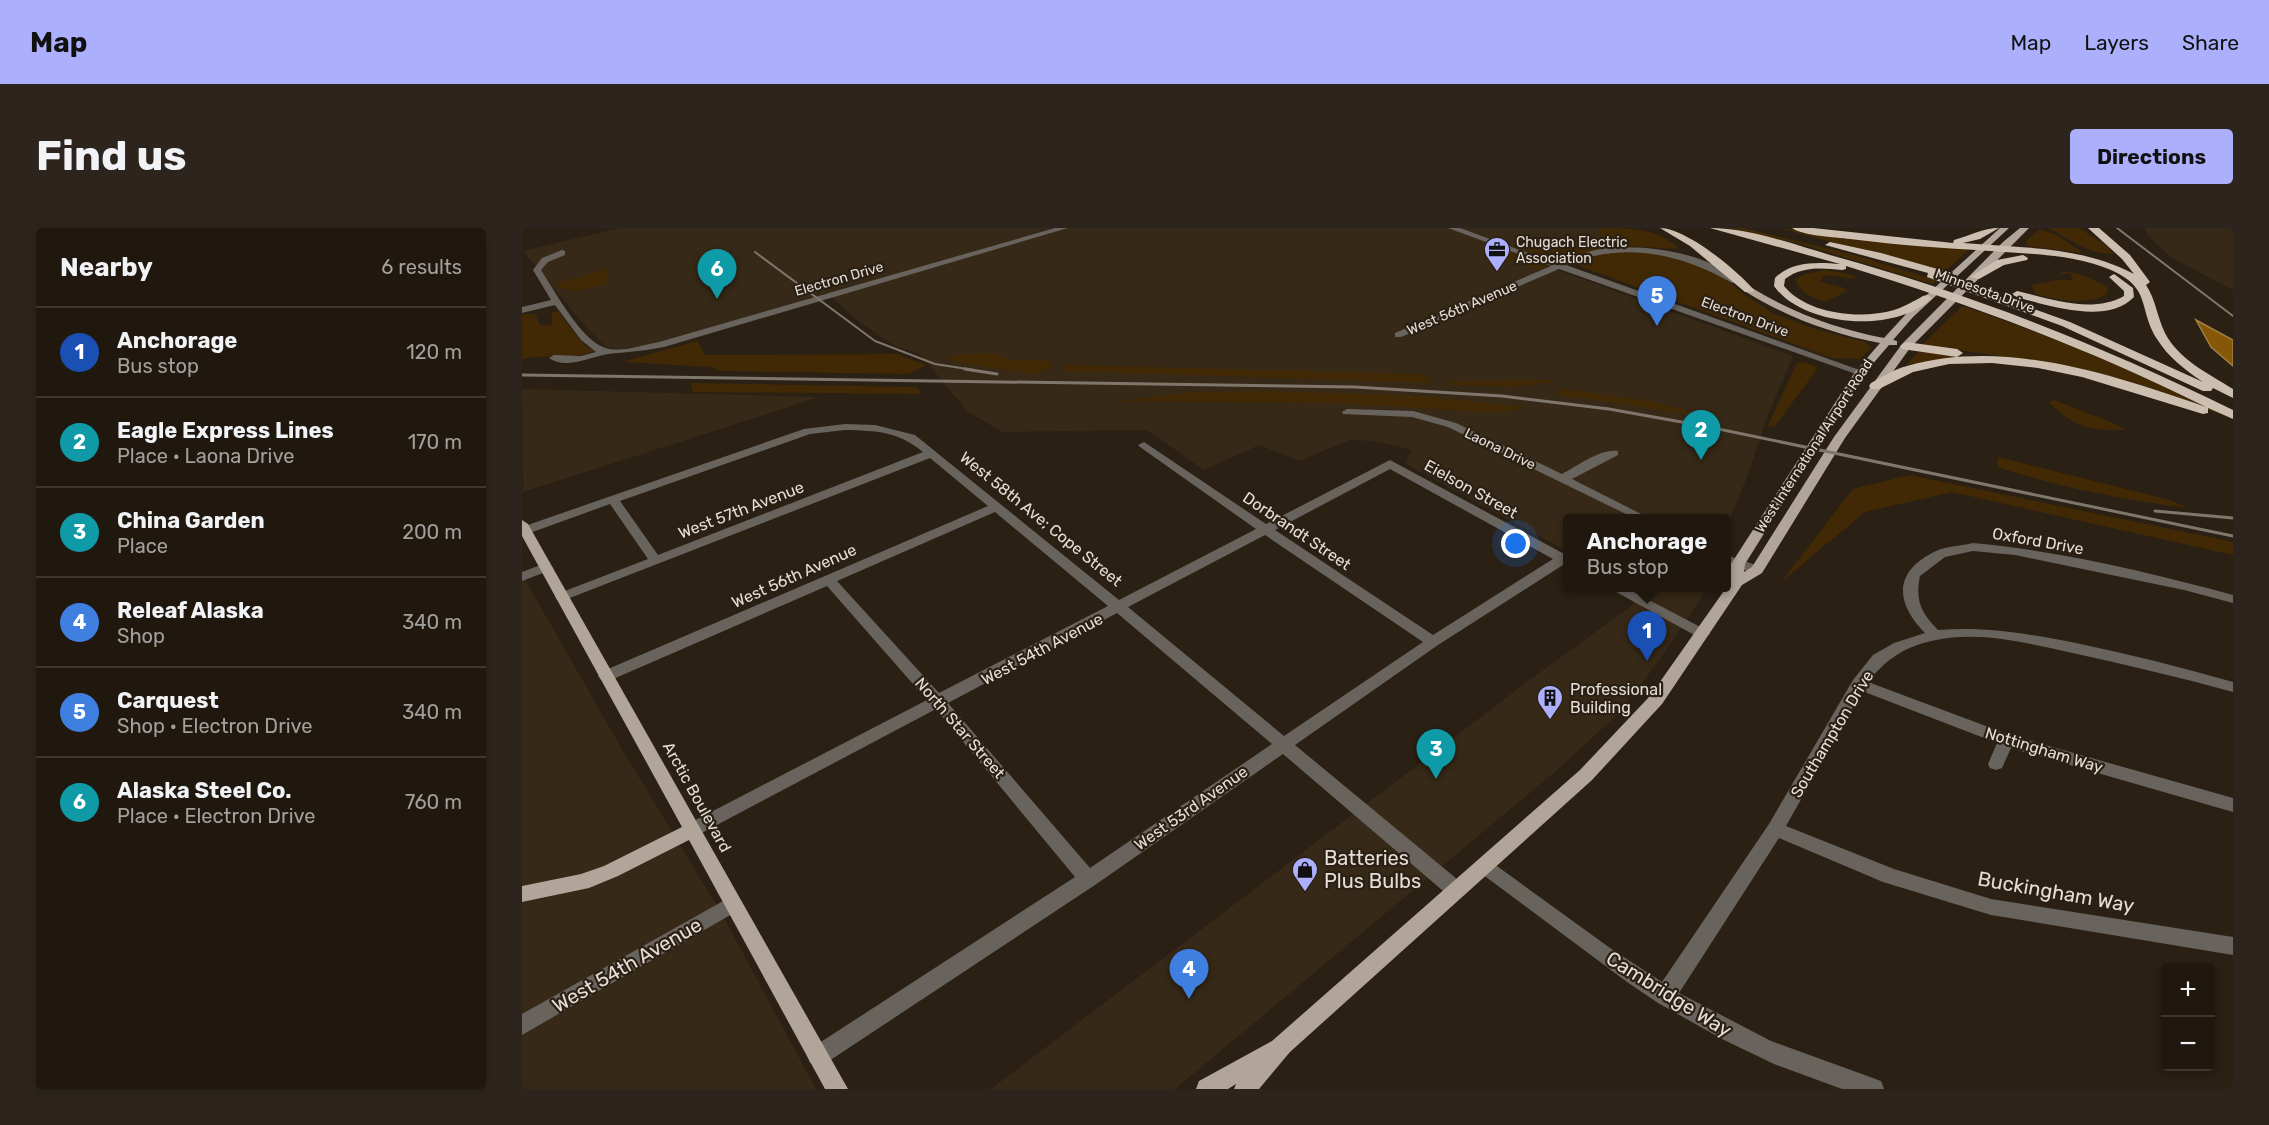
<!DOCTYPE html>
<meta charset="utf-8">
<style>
body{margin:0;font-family:Rubik,sans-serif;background:#2d251d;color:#f1f3f6}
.controls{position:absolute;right:18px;bottom:18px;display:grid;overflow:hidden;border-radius:6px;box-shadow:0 3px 9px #0003}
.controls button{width:54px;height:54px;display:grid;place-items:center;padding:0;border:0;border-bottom:2px solid #3d372f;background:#20180f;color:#f1f3f6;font:30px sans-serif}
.you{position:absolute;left:994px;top:316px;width:21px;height:21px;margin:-15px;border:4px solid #fff;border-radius:50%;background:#1a73e8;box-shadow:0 0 0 9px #1a73e833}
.badge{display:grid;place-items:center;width:39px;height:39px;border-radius:50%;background:#acaffb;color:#fff;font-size:20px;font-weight:700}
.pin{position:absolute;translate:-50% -50px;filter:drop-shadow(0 2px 3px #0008)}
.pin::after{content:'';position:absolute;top:32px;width:21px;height:18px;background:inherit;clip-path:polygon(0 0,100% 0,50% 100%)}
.popup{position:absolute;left:1041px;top:286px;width:168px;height:78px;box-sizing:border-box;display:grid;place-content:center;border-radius:6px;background:#20180f;filter:drop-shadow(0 2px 4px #0005);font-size:20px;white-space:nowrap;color:#a2a09e}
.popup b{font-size:22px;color:#f1f3f6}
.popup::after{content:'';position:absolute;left:50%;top:100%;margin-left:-12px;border:12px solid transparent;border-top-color:#20180f}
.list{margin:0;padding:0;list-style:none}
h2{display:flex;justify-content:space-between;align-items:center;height:78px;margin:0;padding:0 24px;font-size:26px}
h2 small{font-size:20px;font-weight:400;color:#a2a09e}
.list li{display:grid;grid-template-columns:39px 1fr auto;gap:18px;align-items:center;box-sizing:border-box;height:90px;padding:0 24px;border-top:2px solid #3d372f}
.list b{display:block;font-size:22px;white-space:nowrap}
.list p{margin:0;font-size:20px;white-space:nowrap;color:#a2a09e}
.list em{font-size:20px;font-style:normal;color:#a2a09e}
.map{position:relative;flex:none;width:1711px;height:861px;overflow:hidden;border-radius:6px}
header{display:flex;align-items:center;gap:36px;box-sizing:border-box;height:84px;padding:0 30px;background:#acaffb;color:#111}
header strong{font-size:28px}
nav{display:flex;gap:33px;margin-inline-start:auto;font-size:21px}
.intro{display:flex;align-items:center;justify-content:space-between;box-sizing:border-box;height:144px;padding:0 36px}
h1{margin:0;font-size:42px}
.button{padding:15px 27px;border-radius:6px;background:#acaffb;color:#111;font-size:21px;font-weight:700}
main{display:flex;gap:36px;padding:0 36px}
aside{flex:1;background:#20180f;border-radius:6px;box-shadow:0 3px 9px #0003}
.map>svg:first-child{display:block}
</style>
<header>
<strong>Map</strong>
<nav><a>Map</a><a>Layers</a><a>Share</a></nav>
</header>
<div class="intro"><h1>Find us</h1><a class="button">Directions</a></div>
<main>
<aside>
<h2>Nearby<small>6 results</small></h2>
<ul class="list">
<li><span class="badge" style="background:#1a4fb4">1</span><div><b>Anchorage</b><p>Bus stop</p></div><em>120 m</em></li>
<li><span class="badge" style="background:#0f9aa8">2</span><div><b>Eagle Express Lines</b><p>Place · Laona Drive</p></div><em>170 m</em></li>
<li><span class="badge" style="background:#0f9aa8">3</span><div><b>China Garden</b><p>Place</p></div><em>200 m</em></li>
<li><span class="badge" style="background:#3f7fe0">4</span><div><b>Releaf Alaska</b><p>Shop</p></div><em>340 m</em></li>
<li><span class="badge" style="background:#3f7fe0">5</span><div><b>Carquest</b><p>Shop · Electron Drive</p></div><em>340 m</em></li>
<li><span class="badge" style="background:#0f9aa8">6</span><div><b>Alaska Steel Co.</b><p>Place · Electron Drive</p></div><em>760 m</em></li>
</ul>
</aside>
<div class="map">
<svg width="1711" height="861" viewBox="0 0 1711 861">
<rect width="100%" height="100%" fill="#2a2014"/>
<!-- built -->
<path fill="#372917" d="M 98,0 L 1083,0 L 1086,5 L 1017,35 L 1271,128 L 1244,192 L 1225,249 L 1205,298 L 1204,290 L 1046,290 L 1045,323 L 884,236 L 890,222 L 853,213 L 827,212 L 778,233 L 737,217 L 682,242 L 625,202 L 480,204 L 445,183 L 398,126 L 371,117 L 336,93 L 305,65 L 146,112 L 109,120 L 93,121 L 84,119 L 64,99 L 1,23 Z
M 1622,0 L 1711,0 L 1711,62 L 1650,30 L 1628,10 Z
M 0,161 L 298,169 L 1,264 Z
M 0,346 L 98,518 L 201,688 L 294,861 L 0,861 Z
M 1111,360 L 1186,360 L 1133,438 L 1096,486 L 1034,543 L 653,861 L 469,861 L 1013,448 L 1108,379 L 1120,365 Z"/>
<!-- green -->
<path fill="#412905" d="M 1079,0 C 1107,0 1137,0 1157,21 L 1103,18 L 1033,33 L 1005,23 L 996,17 L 1000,15 C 1032,26 1051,20 1080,6 Z
M 1208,0 L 1221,0 L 1329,26 L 1414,52 L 1410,56 L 1279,16 Z
M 1257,0 L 1442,20 L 1445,23 L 1423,44 Z
M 1527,0 L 1558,0 C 1568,9 1586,16 1592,26 C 1568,27 1547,11 1527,0 Z
M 1518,1 L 1535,7 L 1561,25 L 1505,18 L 1503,14 Z
M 982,22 L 1026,38 L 1016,42 L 989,32 L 974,35 L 968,33 L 983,28 L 975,25 Z
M 1120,24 L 1155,29 L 1195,45 L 1226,69 L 1252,86 L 1297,102 L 1343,114 L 1350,119 L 1338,131 L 1310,130 L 1057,38 C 1065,20 1103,24 1120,24 Z
M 85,41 L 87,49 L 83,57 L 52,63 L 35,59 L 35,55 Z
M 1303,42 L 1328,46 L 1335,51 L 1303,47 L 1298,54 L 1320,59 L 1325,63 L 1303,74 C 1290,69 1278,65 1273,51 L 1283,46 Z
M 1538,43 C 1555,44 1572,50 1586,60 L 1585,66 C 1566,78 1534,72 1513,66 L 1510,57 L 1535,52 L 1551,52 L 1548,45 L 1540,46 Z
M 1440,78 C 1530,108 1617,144 1702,188 L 1654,170 L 1529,135 L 1400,117 Z
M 36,83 L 62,117 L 73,123 C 56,131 22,126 0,131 L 0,86 L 13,86 L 19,98 L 30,96 L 30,85 Z
M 175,113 L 183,127 L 374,126 L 404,137 L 387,146 L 197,143 L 190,139 L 100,134 Z
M 1397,123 L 1452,129 L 1384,137 Z
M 471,125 L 492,132 L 524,132 L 531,139 L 509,146 L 429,133 L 423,128 Z
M 1283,134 L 1296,140 L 1253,198 L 1245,199 L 1275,135 Z
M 544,137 L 900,146 L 911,155 L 540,143 Z
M 932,153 L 1029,152 L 1037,153 L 990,159 L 923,157 Z
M 169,155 L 394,159 L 400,166 L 171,164 Z
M 1040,161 L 1128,173 L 1192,190 L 1032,166 Z
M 751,163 L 899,168 L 1005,179 L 977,185 L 810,175 L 595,173 L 674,164 Z
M 1532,172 L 1594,196 L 1603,202 C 1569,203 1550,199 1527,174 Z
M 1476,229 L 1648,272 L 1667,280 C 1601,272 1538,259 1475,239 Z
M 1388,247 L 1711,314 L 1711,327 L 1430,264 L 1343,284 L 1259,354 L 1331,261 Z"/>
<!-- water -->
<path fill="#865707" stroke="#a28045" stroke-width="1.5" d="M 1674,92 L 1711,112 L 1711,138 L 1689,119 Z"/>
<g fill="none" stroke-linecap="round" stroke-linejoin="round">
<!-- minor -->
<path fill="#69635d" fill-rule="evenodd" d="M 533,0 L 546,0 L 142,119 C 123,123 104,124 86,126 C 68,129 43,142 27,130 L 32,127 L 59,128 L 74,124 L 59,112 L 33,77 L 0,85 L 0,79 L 29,72 L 11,42 L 20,30 L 40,22 L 43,23 L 43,27 L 26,34 L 19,42 L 24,50 C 36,69 60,111 81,119 C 97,126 120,117 137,114 Z
M 926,0 L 938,0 C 952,5 1030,35 1038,34 C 1049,32 1061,25 1073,22 C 1115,14 1184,23 1217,53 L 1210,55 C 1158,25 1101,13 1044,37 L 1343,144 L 1334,146 L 1037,41 L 879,109 L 873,109 L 873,105 L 1029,38 Z
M 825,181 L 891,183 L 934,195 L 1040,246 C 1055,238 1079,220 1096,223 L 1096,227 L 1050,251 L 1127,290 L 1112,290 L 926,199 L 890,189 L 821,186 L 820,184 Z
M 323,196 L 353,197 L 393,207 L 597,372 L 734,301 L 618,219 L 616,217 L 622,214 L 744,296 L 868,232 L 1046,328 L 1046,338 L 1041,337 L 916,417 L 773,517 L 941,656 L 943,662 L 941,668 L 934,670 L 927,668 L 761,526 L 573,657 L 304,835 L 296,838 L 288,835 L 285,828 L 288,821 L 553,649 L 414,481 L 176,607 L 170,609 L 164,607 L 161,602 L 164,597 L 405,472 L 305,358 L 89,452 L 79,452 L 76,448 L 79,444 L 466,278 L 408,230 L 40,373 L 35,372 L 33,369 L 35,366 L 126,331 L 88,276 L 8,305 L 0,305 L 0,299 L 282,201 ZM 323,202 C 355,203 375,203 401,224 L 136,327 L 98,273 L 288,206 ZM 868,241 L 1031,331 L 911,407 L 753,302 ZM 473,284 L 586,378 L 417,465 L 315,353 ZM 743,307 L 901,414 L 762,508 L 606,379 ZM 595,385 L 750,516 L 568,640 L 426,475 Z
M 1451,315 C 1538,323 1626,344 1711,367 L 1711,375 L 1662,362 L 1493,327 L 1451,323 L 1423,329 L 1398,348 C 1393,372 1399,385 1416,402 C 1464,398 1507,406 1554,415 C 1607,426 1659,439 1711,454 L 1711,464 C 1656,449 1602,436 1546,424 C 1504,415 1458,403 1414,412 C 1384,418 1365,430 1346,454 L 1488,507 L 1711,570 L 1711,584 L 1489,520 L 1480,540 L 1474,542 L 1468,540 L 1466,536 L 1475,515 L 1340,463 L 1264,598 L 1372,641 L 1469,671 L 1711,709 L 1711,727 L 1469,687 L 1361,654 L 1257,610 L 1157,765 L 1249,813 L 1359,853 L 1362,861 L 1320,861 L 1252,836 L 1200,811 L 1136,775 L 1105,754 L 956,643 L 953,638 L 956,633 L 962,630 L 968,633 L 1088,720 L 1140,754 L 1247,596 L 1331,452 L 1351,427 L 1372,415 L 1403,405 C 1372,374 1372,343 1414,323 C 1425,318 1440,318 1451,315 Z
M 1204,327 L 1240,339 L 1242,342 L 1235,346 L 1204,336 Z
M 24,335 L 31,339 L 29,342 L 0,353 L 0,344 Z
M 1087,360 L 1104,360 L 1186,403 L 1188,406 L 1181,411 L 1176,409 Z
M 210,668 L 217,670 L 219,676 L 217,682 L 0,807 L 0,786 Z"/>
<!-- major -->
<path fill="#b0a598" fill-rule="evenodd" d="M 1478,0 L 1487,0 L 1391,89 L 1371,112 L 1375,113 L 1375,117 L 1367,117 L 1342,146 L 1223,336 L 1222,344 L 1230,339 L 1312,209 L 1380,116 L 1481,14 L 1498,0 L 1507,0 L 1388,120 L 1323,210 L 1240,345 L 1220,357 L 1140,476 L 1070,552 L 768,824 L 737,861 L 712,861 L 714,856 L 706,861 L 674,861 L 677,853 L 750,813 L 1058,542 L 1128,468 L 1204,360 L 1208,354 L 1209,336 L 1333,144 L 1358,115 C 1310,106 1265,89 1224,64 L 1224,60 L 1230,60 C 1271,85 1315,101 1362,110 L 1385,85 Z
M 0,292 L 6,296 L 326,861 L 303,861 L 167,612 L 96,648 L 67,660 L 0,674 L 0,658 L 59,646 L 82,638 L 160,599 L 0,308 Z"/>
<!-- highway -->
<path fill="#ccbfb0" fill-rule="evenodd" d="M 1138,0 C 1164,0 1215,42 1232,62 L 1231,64 L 1223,64 L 1168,18 Z
M 1188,0 C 1228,0 1270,16 1308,27 C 1447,65 1581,118 1711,182 L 1711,191 L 1686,180 L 1686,185 L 1681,186 L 1560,149 L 1516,140 L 1470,135 L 1427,136 L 1391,144 L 1357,161 L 1349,161 L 1347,158 L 1349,155 C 1360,149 1373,141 1385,138 C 1484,110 1591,147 1684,179 C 1568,121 1448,76 1324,38 L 1324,41 L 1320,42 C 1300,40 1280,38 1263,51 L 1262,58 C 1285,86 1338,92 1372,82 C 1382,79 1392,73 1401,68 L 1405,67 L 1410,70 C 1374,106 1281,99 1252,58 L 1253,50 C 1269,33 1296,34 1318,36 Z
M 1270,0 L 1291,0 L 1431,15 L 1432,12 C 1447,8 1461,0 1477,0 L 1458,11 L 1441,15 C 1499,20 1559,18 1612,46 L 1600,31 L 1566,0 L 1577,0 L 1608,27 L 1628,54 L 1624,57 C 1634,72 1635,89 1643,105 C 1656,131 1687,146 1711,161 L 1711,170 L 1691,160 L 1689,163 L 1681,163 L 1540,98 L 1405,49 L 1406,45 L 1303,17 L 1308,14 L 1359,25 L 1426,44 L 1427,46 L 1424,49 L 1548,94 L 1681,154 C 1663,142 1646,129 1635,111 C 1616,81 1630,60 1589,42 C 1551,26 1509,26 1468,23 C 1421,20 1374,17 1328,11 C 1313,9 1281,8 1270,0 Z
M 1501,27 L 1506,30 L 1505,32 L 1482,37 L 1457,51 L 1448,49 L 1475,32 Z
M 1592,46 L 1611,60 L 1612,69 C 1589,93 1545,82 1516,75 C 1508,72 1496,71 1490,66 L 1495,63 C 1528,71 1570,86 1602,68 L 1602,63 L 1587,49 Z
M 1384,114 L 1435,121 L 1441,125 L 1435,129 L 1380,121 L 1378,118 Z"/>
<!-- rail-far1 -->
<path stroke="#7f766c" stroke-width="2" d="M 1595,0 L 1711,88
M 233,24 L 353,113 L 413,136 L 452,142"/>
<!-- rail -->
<path stroke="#7f766c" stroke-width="3" d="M 443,141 L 475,146
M 0,147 L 833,159 L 980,168 L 1087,181 L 1182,198 L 1711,308
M 1633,283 L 1711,290"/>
</g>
<!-- icons -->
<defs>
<symbol id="office-pin" viewBox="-11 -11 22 30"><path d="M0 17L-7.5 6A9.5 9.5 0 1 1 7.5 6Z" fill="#acaffb" stroke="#2a2014"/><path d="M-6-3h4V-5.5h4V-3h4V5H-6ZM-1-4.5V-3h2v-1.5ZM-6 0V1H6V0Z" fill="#111"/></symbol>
<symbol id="building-pin" viewBox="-11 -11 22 30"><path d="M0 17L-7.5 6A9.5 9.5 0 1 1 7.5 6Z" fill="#acaffb" stroke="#2a2014"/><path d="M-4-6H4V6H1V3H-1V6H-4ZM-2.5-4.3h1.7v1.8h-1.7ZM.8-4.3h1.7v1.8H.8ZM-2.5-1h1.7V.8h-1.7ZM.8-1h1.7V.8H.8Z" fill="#111"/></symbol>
<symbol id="shop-pin" viewBox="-11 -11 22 30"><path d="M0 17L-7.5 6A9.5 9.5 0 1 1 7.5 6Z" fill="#acaffb" stroke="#2a2014"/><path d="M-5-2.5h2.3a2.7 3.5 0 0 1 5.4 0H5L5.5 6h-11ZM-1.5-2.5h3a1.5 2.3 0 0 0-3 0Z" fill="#111"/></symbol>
</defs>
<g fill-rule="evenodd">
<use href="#office-pin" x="960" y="7" width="30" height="40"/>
<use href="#building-pin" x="1013" y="455" width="30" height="40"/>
<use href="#shop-pin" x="768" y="627" width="30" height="40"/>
</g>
<g text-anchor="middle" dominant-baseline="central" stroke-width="4.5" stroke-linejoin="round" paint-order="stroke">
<!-- far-poi labels -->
<g font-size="14" fill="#e5ded6" stroke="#2a2014" text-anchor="start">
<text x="994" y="14">Chugach Electric<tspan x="994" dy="16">Association</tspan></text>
</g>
<!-- far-street labels -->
<g font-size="14" fill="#e5ded6" stroke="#2a2014">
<text transform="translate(317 51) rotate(-16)">Electron Drive</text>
<text transform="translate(1463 63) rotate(20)">Minnesota Drive</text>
<text transform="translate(940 80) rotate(-23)">West 56th Avenue</text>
<text transform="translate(1223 89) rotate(20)">Electron Drive</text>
<text transform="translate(1292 218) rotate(-57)">West International Airport Road</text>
<text transform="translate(978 221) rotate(26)">Laona Drive</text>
</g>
<!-- street labels -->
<g font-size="16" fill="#e5ded6" stroke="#2a2014">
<text transform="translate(949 261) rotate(29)">Eielson Street</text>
<text transform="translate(219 282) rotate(-21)">West 57th Avenue</text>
<text transform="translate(519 291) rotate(39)">West 58th Ave; Cope Street</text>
<text transform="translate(775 303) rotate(34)">Dorbrandt Street</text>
<text transform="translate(1516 313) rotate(10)">Oxford Drive</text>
<text transform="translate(272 348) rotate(-24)">West 56th Avenue</text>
<text transform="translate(520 421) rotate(-28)">West 54th Avenue</text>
<text transform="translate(438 500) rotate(49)">North Star Street</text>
<text transform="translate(1310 506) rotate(-59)">Southampton Drive</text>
<text transform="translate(1522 522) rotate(17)">Nottingham Way</text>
<text transform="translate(175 569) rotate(61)">Arctic Boulevard</text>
<text transform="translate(669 580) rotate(-35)">West 53rd Avenue</text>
</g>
<!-- poi labels -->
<g font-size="16" fill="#e5ded6" stroke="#2a2014" text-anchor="start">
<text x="1048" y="461">Professional<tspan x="1048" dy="18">Building</tspan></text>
</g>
<!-- near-poi labels -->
<g font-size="20" fill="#e5ded6" stroke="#2a2014" text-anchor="start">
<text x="802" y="630">Batteries<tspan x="802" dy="23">Plus Bulbs</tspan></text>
</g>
<!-- near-street labels -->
<g font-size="20" fill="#e5ded6" stroke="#2a2014">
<text transform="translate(1534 664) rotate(10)">Buckingham Way</text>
<text transform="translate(105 737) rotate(-30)">West 54th Avenue</text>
<text transform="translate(1147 766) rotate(32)">Cambridge Way</text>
</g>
</g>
</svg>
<div class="controls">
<button>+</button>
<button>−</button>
</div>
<div class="you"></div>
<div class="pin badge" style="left:1125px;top:433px;background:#1a4fb4">1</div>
<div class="popup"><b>Anchorage</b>Bus stop</div>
<div class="pin badge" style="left:1179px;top:232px;background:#0f9aa8">2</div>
<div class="pin badge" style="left:914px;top:551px;background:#0f9aa8">3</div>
<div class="pin badge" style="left:667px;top:771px;background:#3f7fe0">4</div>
<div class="pin badge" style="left:1135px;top:98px;background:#3f7fe0">5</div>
<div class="pin badge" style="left:195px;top:71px;background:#0f9aa8">6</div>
</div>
</main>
